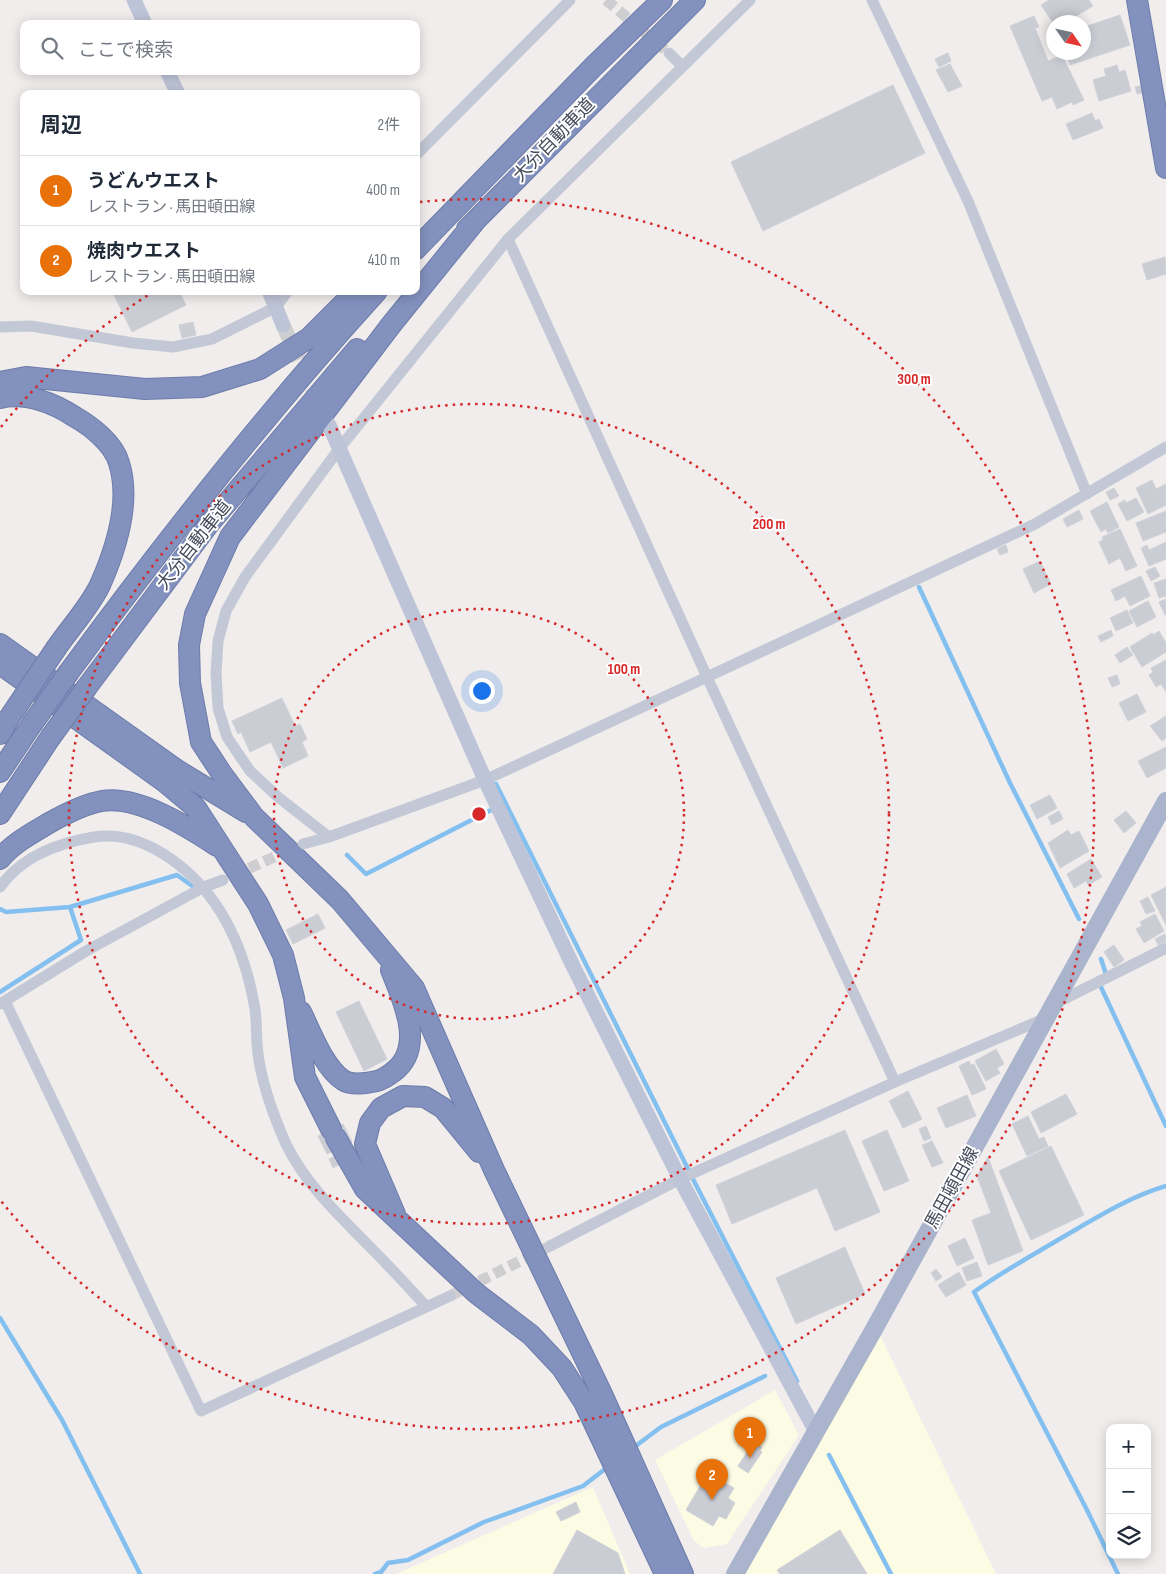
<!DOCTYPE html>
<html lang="ja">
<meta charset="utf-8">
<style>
body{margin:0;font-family:"Sofia Sans Condensed","Noto Sans JP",sans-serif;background:#f2f2f3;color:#1f2937}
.controls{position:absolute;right:15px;bottom:15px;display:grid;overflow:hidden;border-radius:10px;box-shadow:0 2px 12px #0003}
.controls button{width:45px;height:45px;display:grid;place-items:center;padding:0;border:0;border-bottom:1px solid #e0e1e3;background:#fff;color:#1f2937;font:25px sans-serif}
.compass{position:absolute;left:1046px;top:15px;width:45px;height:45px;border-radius:50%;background:#fff;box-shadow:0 2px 12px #0003;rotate:124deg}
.you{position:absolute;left:481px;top:690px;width:18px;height:18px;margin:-12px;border:4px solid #fff;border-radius:50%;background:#1a73e8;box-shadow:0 0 0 8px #1a73e833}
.badge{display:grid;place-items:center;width:32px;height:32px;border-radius:50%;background:#d93025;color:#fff;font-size:16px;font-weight:700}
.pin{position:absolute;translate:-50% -41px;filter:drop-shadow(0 1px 2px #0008)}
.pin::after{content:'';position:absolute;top:26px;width:18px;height:15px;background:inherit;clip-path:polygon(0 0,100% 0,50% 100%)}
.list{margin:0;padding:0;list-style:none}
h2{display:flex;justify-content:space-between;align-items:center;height:65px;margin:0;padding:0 20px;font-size:21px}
h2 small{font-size:16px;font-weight:400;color:#747a83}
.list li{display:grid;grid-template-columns:32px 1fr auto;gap:15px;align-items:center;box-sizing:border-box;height:70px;padding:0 20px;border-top:1px solid #e0e1e3}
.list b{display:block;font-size:19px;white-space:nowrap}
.list p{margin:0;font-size:16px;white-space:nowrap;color:#747a83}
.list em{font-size:16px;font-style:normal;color:#747a83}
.icon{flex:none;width:28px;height:28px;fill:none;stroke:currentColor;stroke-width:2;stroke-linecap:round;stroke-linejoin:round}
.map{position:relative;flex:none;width:1166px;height:1574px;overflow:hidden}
.search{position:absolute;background:#fff;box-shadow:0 2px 12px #0003;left:20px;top:20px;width:400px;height:55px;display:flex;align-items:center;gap:12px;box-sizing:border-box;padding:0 18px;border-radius:10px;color:#747a83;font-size:19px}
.panel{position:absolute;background:#fff;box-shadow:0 2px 12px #0003;left:20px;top:90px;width:400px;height:205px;border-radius:10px}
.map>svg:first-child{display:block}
</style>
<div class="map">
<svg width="1166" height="1574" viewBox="0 0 1166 1574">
<rect width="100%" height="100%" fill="#f0edec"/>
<!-- commercial -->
<path fill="#fcfbe4" d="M 880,1335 L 996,1574 L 745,1574 Z
M 775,1390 L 799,1435 L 727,1544 L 704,1548 L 694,1541 L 655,1460 Z
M 593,1487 L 630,1574 L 396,1574 Z"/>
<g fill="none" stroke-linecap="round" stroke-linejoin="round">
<!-- stream -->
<path stroke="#83bfef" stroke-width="4.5" d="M 919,587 L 1010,783 L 1079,919
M 496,784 L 695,1183 L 797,1381
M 347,855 L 366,874 L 495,808
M 0,909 L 6,912 L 70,907 L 177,875 L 195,888
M 1101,959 L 1106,974
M 1101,982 L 1100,985 L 1166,1126
M 0,992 L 81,940 L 70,907
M 0,1318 L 62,1420 L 140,1574
M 633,1448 L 661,1427 L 765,1376
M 829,1455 L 891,1574
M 375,1574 L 381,1572 L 388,1563 L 408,1560 L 484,1522 L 583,1486 L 609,1466
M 1118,1574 L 1087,1510 L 974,1292 C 1003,1271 1033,1255 1063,1237 C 1096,1218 1129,1197 1166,1186"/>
</g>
<!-- building -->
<path fill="#cbcdd5" stroke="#d0d1d9" d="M 1049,0 L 1089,0 L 1093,6 L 1066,22 L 1054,22 L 1054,24 L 1041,5 Z
M 1120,15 L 1130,45 L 1070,65 L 1065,52 L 1084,52 L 1084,27 Z
M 1034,16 L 1039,27 L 1035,28 L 1048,61 L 1062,55 L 1084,100 L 1073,105 L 1072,102 L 1057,109 L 1052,97 L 1042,101 L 1010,26 Z
M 948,53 L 951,61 L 939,67 L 935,59 Z
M 950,64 L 962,86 L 948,92 L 936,70 Z
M 1117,65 L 1119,72 L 1125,70 L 1131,91 L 1099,101 L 1093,80 L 1106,76 L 1104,69 Z
M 893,85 L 925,153 L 763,231 L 731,162 Z
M 1144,85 L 1145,92 L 1137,94 L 1135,87 Z
M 1092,113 L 1095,121 L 1099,119 L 1103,128 L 1073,140 L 1066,124 Z
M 1165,257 L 1166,274 L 1147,280 L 1142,264 Z
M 112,291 L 179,291 L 186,305 L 132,332 Z
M 193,322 L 196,335 L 182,338 L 179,325 Z
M 1152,480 L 1156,489 L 1166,484 L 1166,505 L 1148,514 L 1136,488 Z
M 1114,488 L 1119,496 L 1110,500 L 1106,492 Z
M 1136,498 L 1144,512 L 1127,521 L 1118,504 L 1125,500 L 1126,503 Z
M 1107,502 L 1119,527 L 1108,533 L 1106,529 L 1101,532 L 1090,511 Z
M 1079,510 L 1083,519 L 1067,527 L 1063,519 Z
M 1166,511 L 1166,532 L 1143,541 L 1136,523 Z
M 1120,529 L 1137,566 L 1126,571 L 1120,558 L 1109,564 L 1099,542 L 1103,540 L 1102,537 Z
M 1166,542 L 1166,559 L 1149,566 L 1141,548 L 1147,545 L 1149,550 Z
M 1006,545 L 1008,552 L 1000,555 L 997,549 Z
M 1040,561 L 1051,584 L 1034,593 L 1023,569 Z
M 1155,567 L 1160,576 L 1151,581 L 1146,571 Z
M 1141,576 L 1150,596 L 1130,606 L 1125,596 L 1116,601 L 1111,590 Z
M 1166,579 L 1166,596 L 1159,598 L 1154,583 Z
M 1166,599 L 1166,615 L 1165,615 L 1159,602 Z
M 1148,601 L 1156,617 L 1137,627 L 1129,611 Z
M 1127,610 L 1133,623 L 1116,631 L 1110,618 Z
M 1111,630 L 1113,636 L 1101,642 L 1098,636 Z
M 1159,631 L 1166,643 L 1166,652 L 1142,667 L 1130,647 L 1152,633 L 1153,635 Z
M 1127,647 L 1133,655 L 1120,663 L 1115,655 Z
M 1166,660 L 1166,692 L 1161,684 L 1156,687 L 1149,675 L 1153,672 L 1151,668 Z
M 1117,675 L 1120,684 L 1112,687 L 1108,678 Z
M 1137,694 L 1146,712 L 1128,721 L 1119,703 Z
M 282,698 L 295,726 L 300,724 L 307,739 L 302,742 L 308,756 L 283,768 L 271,742 L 250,752 L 241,732 L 238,734 L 232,721 Z
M 1166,716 L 1166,738 L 1162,741 L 1150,726 Z
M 1166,747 L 1166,768 L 1147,778 L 1138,761 Z
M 1050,795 L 1057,808 L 1037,819 L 1030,805 Z
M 1059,811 L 1063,819 L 1052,825 L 1048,817 Z
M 1126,811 L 1136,823 L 1124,833 L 1114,820 Z
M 1068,830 L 1071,835 L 1079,831 L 1089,851 L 1060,868 L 1048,843 Z
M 1091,859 L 1102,877 L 1088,885 L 1086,881 L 1074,888 L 1067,874 Z
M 1166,887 L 1166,925 L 1151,895 Z
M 1148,897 L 1155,911 L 1146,914 L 1140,901 Z
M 318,914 L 325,928 L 293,944 L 286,930 Z
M 1155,914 L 1164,931 L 1144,943 L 1136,929 L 1142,926 L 1140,922 Z
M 1165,934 L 1166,941 L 1158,945 L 1155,939 Z
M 1114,945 L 1124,960 L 1114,967 L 1104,952 Z
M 359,1001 L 387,1059 L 364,1071 L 336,1012 Z
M 996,1049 L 1004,1064 L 997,1068 L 1000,1073 L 986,1081 L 975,1061 Z
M 969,1061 L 971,1065 L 974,1064 L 986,1089 L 972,1095 L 959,1066 Z
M 908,1091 L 922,1119 L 903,1128 L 889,1101 Z
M 1066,1094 L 1077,1114 L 1041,1133 L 1031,1112 Z
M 967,1095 L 976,1116 L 946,1128 L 937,1108 Z
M 1028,1116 L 1039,1139 L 1044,1137 L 1048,1146 L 1027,1156 L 1012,1124 Z
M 343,1124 L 352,1142 L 327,1154 L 318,1136 Z
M 926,1126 L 931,1138 L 924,1141 L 919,1129 Z
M 845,1130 L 880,1212 L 835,1231 L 817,1188 L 732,1224 L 716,1185 Z
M 887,1130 L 909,1181 L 884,1191 L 862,1141 Z
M 932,1141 L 943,1163 L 932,1167 L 922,1145 Z
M 360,1143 L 365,1152 L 333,1168 L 329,1159 Z
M 1051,1146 L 1084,1215 L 1031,1240 L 999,1171 Z
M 988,1157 L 1023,1251 L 988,1265 L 972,1220 L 991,1213 L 977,1176 Z
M 965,1238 L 974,1258 L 957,1266 L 948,1246 Z
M 845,1247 L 865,1294 L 796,1324 L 776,1278 Z
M 977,1262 L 982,1276 L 967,1281 L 962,1268 Z
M 936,1269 L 942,1277 L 936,1281 L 931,1273 Z
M 959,1272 L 966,1285 L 946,1297 L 938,1285 Z
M 754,1442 L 762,1447 L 760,1451 L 762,1452 L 748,1473 L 738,1466 Z
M 708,1473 L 734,1488 L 728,1498 L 735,1503 L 726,1519 L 719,1516 L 713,1526 L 686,1510 Z
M 576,1502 L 580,1512 L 561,1521 L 556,1512 Z
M 577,1530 L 618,1553 L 625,1574 L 553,1574 Z
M 840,1530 L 867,1574 L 780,1574 L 777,1570 Z"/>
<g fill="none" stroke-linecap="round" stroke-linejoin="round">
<!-- street-tunnel -->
<path stroke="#cecdcf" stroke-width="11" stroke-dasharray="11 5.5" stroke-linecap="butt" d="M 606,0 L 669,53
M 234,875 L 292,849
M 450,1296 L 550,1246"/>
<!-- secondary-tunnel -->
<path stroke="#cecdcf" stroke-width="15" stroke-dasharray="15 8" stroke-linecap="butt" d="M 283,325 L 320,405"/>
<defs>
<path id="highway" d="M 1137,0 L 1166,168
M 476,220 L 391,325 L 230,537 L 195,614 L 189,645 L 190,683 L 201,742 L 222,774 L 254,817 L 340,900 L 414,988 L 494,1170 L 602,1394 L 683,1574
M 467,229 L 695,0
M 416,249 L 593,67 L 662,0
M 0,382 L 26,377 L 145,389 L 202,387 L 260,369 L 309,338 L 356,291
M 0,398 C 26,392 54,403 75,417 C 91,426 114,444 119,463 C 131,501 116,549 100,585 C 90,606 71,627 57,647
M 0,644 L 177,770 L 246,812
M 0,664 L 165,782 L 196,808 L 258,904 L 283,955 L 294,998 L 305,1077 L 331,1129
M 69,672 C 166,540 267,412 377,291
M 87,687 L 209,524 L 357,349
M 0,734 L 9,718
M 0,772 L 32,724
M 0,814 L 50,738
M 0,859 C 12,844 32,833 49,823 C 65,814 84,804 102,801 C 138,795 188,827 217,846
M 301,1012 C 311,1032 324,1068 343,1080 C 352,1086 367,1083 377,1081 C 384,1079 388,1076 393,1072 C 426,1048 403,1000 391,970
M 336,1138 L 365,1189 L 476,1293 L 531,1335 L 562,1368 L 584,1402 L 665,1574
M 395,1214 L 365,1144 L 370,1123 L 381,1108 L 403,1096 L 425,1097 L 443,1108 L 479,1152"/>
</defs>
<!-- highway casing -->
<use href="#highway" stroke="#6d7caa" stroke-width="22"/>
<!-- street -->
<path stroke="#c2c8d5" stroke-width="11" d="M 872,0 L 968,201 L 1087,494
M 669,53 L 682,66
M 416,155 L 570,0
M 508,239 L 707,677 L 895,1082
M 0,327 L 31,326 L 133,343 L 173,347 L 212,339 L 276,307 L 288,291
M 329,837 L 278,797 L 250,771 L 227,737 L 218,708 L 216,673 L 218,641 L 226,611 L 245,577 L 339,449 L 508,239 L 750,0
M 303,844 L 329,837 L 485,780 L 707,677 L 1035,524 L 1166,447
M 0,887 C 22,856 57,843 94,837 C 121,833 148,843 171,859 C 221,894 245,950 255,1009 C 257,1024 256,1039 258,1054 C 262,1084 274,1117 286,1144 C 307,1187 342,1218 374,1251 C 392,1269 409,1288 426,1306
M 5,1001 L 201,1411 L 450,1296
M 0,1004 L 86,951 L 204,887 L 223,880
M 1054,1004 L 1166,948
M 550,1246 L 680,1179 L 895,1082 L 1046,1018"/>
<!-- secondary -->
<path stroke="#bec4d7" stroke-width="15" d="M 134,0 L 145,24
M 167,71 L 178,94
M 269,291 L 283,325
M 329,425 L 485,780 L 573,966 L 680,1179 L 815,1430"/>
<!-- primary -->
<path stroke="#abb4cd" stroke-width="18" d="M 735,1574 L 873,1331 L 1166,801"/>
<!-- highway -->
<use href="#highway" stroke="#8291be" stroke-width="20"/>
<defs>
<path id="highway-bridge" d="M 9,718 L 57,647
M 32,724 L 69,672
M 50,738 L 87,687"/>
</defs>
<!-- highway-bridge casing -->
<use href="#highway-bridge" stroke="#6d7caa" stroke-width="22" stroke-linecap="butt"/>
<!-- highway-bridge -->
<use href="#highway-bridge" stroke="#8291be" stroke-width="20"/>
</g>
<!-- distance rings -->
<g fill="none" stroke="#d62828" stroke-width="2.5" stroke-dasharray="2.5 5">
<circle cx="479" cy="814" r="205"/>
<circle cx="479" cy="814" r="410"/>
<path d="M1 427A615 615 0 0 1 153 292M420 202A615 615 0 1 1 1 1201"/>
</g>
<g text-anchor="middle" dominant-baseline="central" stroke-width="4" stroke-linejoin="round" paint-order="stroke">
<!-- street labels -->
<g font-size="18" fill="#444b5b" stroke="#fff">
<text transform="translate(554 140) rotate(-46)">大分自動車道</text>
<text transform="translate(194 545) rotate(-52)">大分自動車道</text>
<text transform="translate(952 1188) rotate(-61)">馬田頓田線</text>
</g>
</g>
<circle cx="479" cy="814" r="8" fill="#d62828" stroke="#fff" stroke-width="2.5"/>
<g font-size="15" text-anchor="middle" font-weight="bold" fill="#d62828" stroke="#fff" stroke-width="4" stroke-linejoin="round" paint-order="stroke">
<text x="914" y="384">300 m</text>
<text x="769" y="529">200 m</text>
<text x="624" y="674">100 m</text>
</g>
</svg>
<div class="controls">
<button>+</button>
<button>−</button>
<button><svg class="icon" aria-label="layers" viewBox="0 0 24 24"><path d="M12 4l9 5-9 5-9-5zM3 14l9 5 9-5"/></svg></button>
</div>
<svg class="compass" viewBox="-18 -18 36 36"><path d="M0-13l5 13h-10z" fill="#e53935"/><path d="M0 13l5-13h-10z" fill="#747a83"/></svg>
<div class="you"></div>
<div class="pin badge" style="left:750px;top:1458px;background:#e8710a">1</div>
<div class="pin badge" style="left:712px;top:1500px;background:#e8710a">2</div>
<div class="search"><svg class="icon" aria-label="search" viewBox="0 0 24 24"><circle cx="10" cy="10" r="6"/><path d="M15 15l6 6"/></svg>ここで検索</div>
<section class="panel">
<h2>周辺<small>2件</small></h2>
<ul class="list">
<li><span class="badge" style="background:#e8710a">1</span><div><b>うどんウエスト</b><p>レストラン · 馬田頓田線</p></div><em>400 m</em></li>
<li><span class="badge" style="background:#e8710a">2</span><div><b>焼肉ウエスト</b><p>レストラン · 馬田頓田線</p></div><em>410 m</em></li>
</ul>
</section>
</div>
